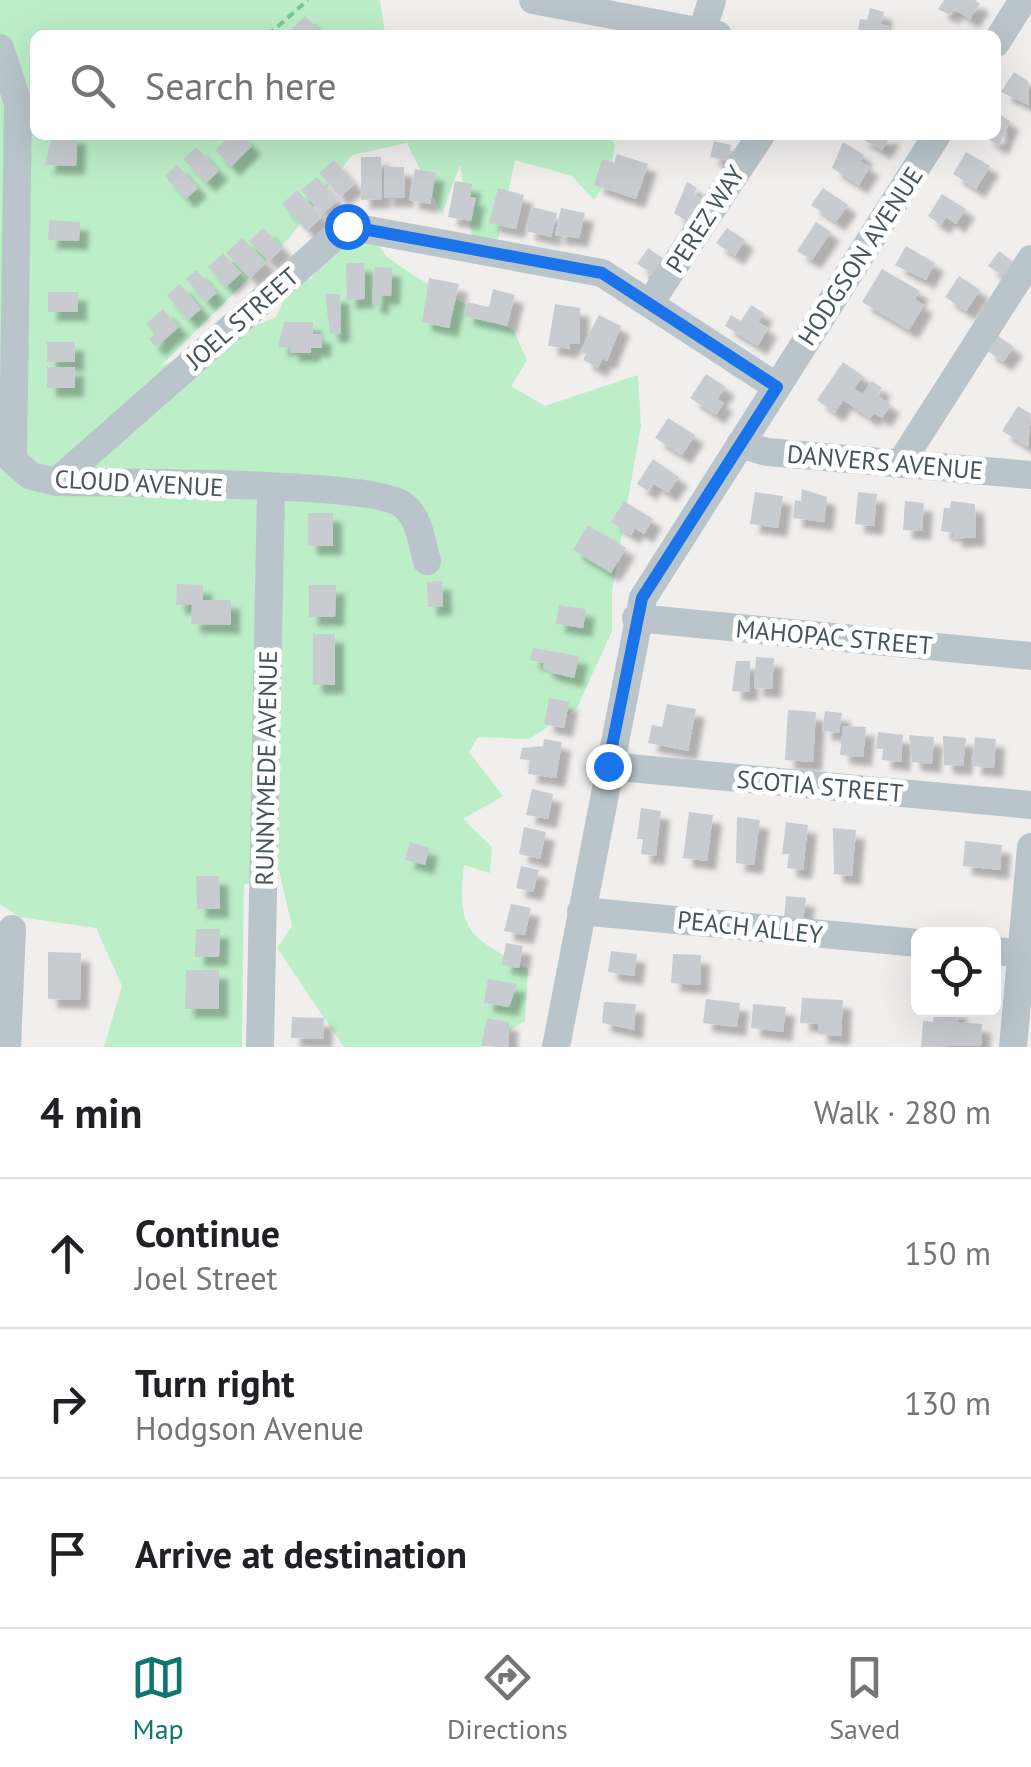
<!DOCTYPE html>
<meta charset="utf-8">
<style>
body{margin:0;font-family:"PT Sans",sans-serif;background:#f2f2f2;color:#202124}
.controls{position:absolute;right:30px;bottom:30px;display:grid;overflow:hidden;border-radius:15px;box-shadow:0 10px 40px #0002}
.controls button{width:90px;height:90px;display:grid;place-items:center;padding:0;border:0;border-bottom:2px solid #e0e0e0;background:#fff;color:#202124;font:50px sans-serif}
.stop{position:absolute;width:30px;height:30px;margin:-22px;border:8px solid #1a73e8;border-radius:50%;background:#fff}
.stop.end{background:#1a73e8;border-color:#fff;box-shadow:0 2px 10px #0008}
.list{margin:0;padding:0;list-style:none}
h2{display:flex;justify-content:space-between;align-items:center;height:130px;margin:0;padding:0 40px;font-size:42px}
h2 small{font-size:32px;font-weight:400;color:#757577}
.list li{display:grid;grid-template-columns:65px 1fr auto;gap:30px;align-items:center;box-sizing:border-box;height:150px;padding:0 40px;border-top:2px solid #e0e0e0}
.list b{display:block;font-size:38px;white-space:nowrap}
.list p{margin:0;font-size:32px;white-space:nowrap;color:#757577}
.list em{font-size:32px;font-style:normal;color:#757577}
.icon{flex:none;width:55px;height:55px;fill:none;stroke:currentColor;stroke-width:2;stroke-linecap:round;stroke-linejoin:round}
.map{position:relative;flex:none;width:1031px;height:1047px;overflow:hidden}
.search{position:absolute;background:#fff;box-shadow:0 10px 40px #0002;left:30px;right:30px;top:30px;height:110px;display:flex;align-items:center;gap:25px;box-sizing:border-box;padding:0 35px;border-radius:15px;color:#757577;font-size:38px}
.sheet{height:580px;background:#fff}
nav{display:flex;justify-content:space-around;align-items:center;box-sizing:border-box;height:140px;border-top:2px solid #e0e0e0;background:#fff;font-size:28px;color:#757577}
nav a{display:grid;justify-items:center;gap:5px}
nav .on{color:#0f766e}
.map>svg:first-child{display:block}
</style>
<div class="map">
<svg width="1031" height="1047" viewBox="0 0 1031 1047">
<defs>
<filter id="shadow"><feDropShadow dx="9" dy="9" stdDeviation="2.5" flood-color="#0004"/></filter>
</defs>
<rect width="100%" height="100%" fill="#f1eeee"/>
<!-- green -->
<path fill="#bceec8" d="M 0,0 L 380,0 L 385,35 L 35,35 L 35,135 L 552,135 L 562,140 L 573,135 L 608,135 L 615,145 L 610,177 L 594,200 L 572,176 L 515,160 L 498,239 L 472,237 L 460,165 L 442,214 L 407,143 L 352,155 L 290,237 L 161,366 L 276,317 L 292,283 L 312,278 C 325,250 340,237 371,235 L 387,257 L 416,277 L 514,331 L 527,360 L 511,386 L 545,406 L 638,375 L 641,425 L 612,591 L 612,631 L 577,708 L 529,739 L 478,737 L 469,752 L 503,796 L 463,819 L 492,847 L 490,873 L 464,865 C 456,935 472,937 528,969 L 525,1021 L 482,1047 L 344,1047 L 277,948 L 292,926 L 279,871 L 244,885 L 242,1047 L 104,1047 L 122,986 L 96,928 L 20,917 L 0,904 Z"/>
<!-- building -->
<path fill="#c8ccd1" filter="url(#shadow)" d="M 944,0 L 975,0 L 980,4 L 970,19 L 954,9 L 950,15 L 938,9 Z
M 870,8 L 884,12 L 881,24 L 889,26 L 887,35 L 857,35 L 860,19 L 867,20 Z
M 305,16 L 318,29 L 312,35 L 286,35 Z
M 1014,72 L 1028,81 L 1029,105 L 1001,92 Z
M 996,112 L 1010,121 L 999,146 L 982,135 L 996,135 Z
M 52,135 L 77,135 L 76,166 L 45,165 Z
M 231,135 L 242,135 L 252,146 L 231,167 L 215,150 Z
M 856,135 L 891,135 L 882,150 Z
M 714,141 L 731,145 L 728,161 L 710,157 Z
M 843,142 L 864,155 L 860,161 L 870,167 L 859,185 L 832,168 Z
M 196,147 L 219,171 L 206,183 L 183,159 Z
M 966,152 L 990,166 L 976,189 L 953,174 Z
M 617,154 L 648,164 L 636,199 L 594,185 L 602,159 L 614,163 Z
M 361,157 L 381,157 L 382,199 L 361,200 Z
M 334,160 L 355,184 L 340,197 L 319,173 Z
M 177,165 L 198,188 L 186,199 L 165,176 Z
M 384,167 L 404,167 L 405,198 L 384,198 Z
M 415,169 L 436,173 L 430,204 L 409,200 Z
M 317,177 L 338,201 L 322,214 L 301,190 Z
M 455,181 L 472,184 L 470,197 L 476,198 L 471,221 L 448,217 Z
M 687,182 L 697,188 L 694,194 L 708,203 L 694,226 L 674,213 Z
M 498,188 L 524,195 L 516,229 L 489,223 Z
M 823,188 L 848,205 L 836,222 L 811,205 Z
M 297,190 L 322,217 L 307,231 L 282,204 Z
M 942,194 L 966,209 L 956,224 L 946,217 L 941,225 L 928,216 Z
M 532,207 L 557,213 L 551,237 L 526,231 Z
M 561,208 L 585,213 L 579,238 L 555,235 Z
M 49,220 L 80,222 L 79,241 L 48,240 Z
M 816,222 L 831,232 L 812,260 L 797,251 Z
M 263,228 L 283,248 L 269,261 L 249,241 Z
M 727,228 L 745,240 L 735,256 L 716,243 Z
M 242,238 L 266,263 L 250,278 L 226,253 Z
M 906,246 L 935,263 L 926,280 L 895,265 Z
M 648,248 L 670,263 L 656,284 L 647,278 L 651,273 L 637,264 Z
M 999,251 L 1016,264 L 1006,278 L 988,266 Z
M 223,253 L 241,273 L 226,287 L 208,267 Z
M 346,263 L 364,263 L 365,299 L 347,300 Z
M 374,267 L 392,268 L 391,296 L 380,295 L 380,305 L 372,305 Z
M 882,269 L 920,291 L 915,299 L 924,305 L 909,330 L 862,302 Z
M 196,270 L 217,293 L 206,302 L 186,279 Z
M 959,276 L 980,290 L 966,311 L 945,297 Z
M 429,278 L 459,284 L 449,328 L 422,322 Z
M 180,284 L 201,309 L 188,320 L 167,295 Z
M 493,289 L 515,295 L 507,326 L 464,316 L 467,302 L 489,307 Z
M 48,292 L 78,292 L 78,312 L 48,312 Z
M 325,294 L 340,294 L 341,333 L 330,334 Z
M 555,304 L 580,308 L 580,344 L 570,343 L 570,349 L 548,346 Z
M 751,305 L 764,313 L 758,322 L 768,328 L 758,346 L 725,326 L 731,315 L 741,321 Z
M 163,309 L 179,327 L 156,347 L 149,339 L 155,334 L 146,324 Z
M 599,315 L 621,326 L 607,361 L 603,358 L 598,368 L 583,360 L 586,354 L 580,351 Z
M 284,322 L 313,322 L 313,334 L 322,334 L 322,348 L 311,348 L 311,353 L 290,353 L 290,347 L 278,347 Z
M 997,335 L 1014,347 L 1003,362 L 986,350 Z
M 47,342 L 75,342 L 75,362 L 47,362 Z
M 843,362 L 863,376 L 854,389 L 863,394 L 872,381 L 882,388 L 877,395 L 891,405 L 882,418 L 874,413 L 870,418 L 843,400 L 835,413 L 817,400 Z
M 47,367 L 75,367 L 75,388 L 47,388 Z
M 706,374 L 726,387 L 717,399 L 724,403 L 716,415 L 690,398 Z
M 1018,406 L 1031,414 L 1028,447 L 1002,431 Z
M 668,418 L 695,435 L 682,455 L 655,438 Z
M 653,459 L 679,477 L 668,493 L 653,483 L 648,491 L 637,484 Z
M 802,489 L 827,497 L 824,522 L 793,518 L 795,500 L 801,501 Z
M 755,492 L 783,496 L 778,528 L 750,524 Z
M 858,492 L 877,494 L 874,526 L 855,524 Z
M 624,501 L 653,519 L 644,534 L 635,528 L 631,535 L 611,522 Z
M 905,501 L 924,503 L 922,531 L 903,530 Z
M 951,501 L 975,504 L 976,537 L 953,539 L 953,533 L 941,531 L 944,508 L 950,508 Z
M 308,513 L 333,513 L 333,546 L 308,546 Z
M 588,525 L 626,548 L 611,573 L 573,550 Z
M 442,581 L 443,606 L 428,607 L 427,582 Z
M 177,584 L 203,585 L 203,600 L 231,600 L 231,625 L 191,624 L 192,605 L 176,605 Z
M 309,585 L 336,585 L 335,617 L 309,617 Z
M 559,605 L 586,609 L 583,628 L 556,624 Z
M 313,634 L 335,634 L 335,685 L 313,685 Z
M 533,648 L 579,656 L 574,678 L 553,673 L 543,668 L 544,663 L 530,660 Z
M 756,657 L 774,658 L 772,689 L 754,688 Z
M 736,661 L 750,661 L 749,692 L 732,691 Z
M 549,698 L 569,702 L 564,728 L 544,724 Z
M 667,704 L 696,709 L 688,751 L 648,743 L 652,725 L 662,727 Z
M 788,710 L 816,712 L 813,762 L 785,760 Z
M 825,711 L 842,713 L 839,733 L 822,731 Z
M 843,726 L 866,727 L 863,757 L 840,755 Z
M 878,732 L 903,735 L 901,762 L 882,760 L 883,749 L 876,749 Z
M 909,735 L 934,737 L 932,764 L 912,762 Z
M 943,736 L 966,738 L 963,766 L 944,765 Z
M 975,737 L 996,739 L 994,768 L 972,766 Z
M 544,739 L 562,742 L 556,778 L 528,774 L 530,760 L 520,759 L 522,748 L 543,746 Z
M 532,789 L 553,794 L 548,819 L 526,815 Z
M 641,808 L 661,811 L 656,856 L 641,854 L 643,839 L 637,839 Z
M 689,812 L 713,815 L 707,861 L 683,858 Z
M 737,817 L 760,820 L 754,865 L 736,863 Z
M 786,822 L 808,825 L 803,870 L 787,868 L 789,854 L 782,854 Z
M 524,827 L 546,832 L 540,859 L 519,854 Z
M 833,828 L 856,830 L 852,876 L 834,874 Z
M 965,841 L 1002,845 L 1000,870 L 963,866 Z
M 410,842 L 429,848 L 425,865 L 405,860 Z
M 521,866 L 539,870 L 533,892 L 516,888 Z
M 196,876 L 219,876 L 220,909 L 197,909 Z
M 786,896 L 806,898 L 803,921 L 784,919 Z
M 511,904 L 531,908 L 525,935 L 504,931 Z
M 196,929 L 220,929 L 219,957 L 195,957 Z
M 506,943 L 523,946 L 519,968 L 502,965 Z
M 611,951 L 637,954 L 634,976 L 608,972 Z
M 48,952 L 81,953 L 80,1000 L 48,999 Z
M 673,954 L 701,955 L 700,985 L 671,983 Z
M 186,970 L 219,970 L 219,1009 L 185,1009 Z
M 488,979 L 517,984 L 509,1007 L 484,1003 Z
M 802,998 L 843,1000 L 841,1036 L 818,1034 L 819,1024 L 800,1023 Z
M 706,999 L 740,1003 L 737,1027 L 703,1023 Z
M 604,1002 L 636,1004 L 634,1030 L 602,1023 Z
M 753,1004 L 786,1007 L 783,1032 L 751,1028 Z
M 934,1009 L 958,1009 L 957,1022 L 982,1024 L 981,1045 L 921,1047 L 923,1021 L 933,1022 Z
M 292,1017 L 324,1018 L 323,1039 L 291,1038 Z
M 487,1018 L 509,1022 L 509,1047 L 481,1046 Z"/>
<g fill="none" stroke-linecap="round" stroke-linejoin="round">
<!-- path -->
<path stroke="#74cc93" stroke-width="4" stroke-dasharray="8 5" stroke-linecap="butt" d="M 268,35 L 308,0"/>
<!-- minor -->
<path stroke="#b9c5cb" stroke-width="28" d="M 533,0 L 718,35
M 702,32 L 712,0
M 996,43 L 1023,0
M 0,48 L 18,103 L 13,461 L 31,476 L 56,482 C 111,483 374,481 403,505 C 420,518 421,541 427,561
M 650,303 L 761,135
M 740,444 L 767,452 L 1031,475
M 900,464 L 1031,259
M 56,482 L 347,226 L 602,273 L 777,387
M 636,618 L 1031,656
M 608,766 L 1031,805
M 581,911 L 918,943
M 994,951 L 1031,954
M 7,1047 L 12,929
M 260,1047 L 271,489
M 556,1047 L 643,598 L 937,135
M 1013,1047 L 1031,847"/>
</g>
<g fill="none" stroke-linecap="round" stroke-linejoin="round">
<!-- route -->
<path stroke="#1a73e8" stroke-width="12" d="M 347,226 L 602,273 L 777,387 L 642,598 L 608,766"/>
</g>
<g text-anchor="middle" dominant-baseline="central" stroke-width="10" stroke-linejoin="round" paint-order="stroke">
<!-- street labels -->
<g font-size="25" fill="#46545b" stroke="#fff">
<text transform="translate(705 219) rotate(-57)">PEREZ WAY</text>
<text transform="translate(860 256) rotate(-57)">HODGSON AVENUE</text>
<text transform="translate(242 318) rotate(-41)">JOEL STREET</text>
<text transform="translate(885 462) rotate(5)">DANVERS AVENUE</text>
<text transform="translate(139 483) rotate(3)">CLOUD AVENUE</text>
<text transform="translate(834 637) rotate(5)">MAHOPAC STREET</text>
<text transform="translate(266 768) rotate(-89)">RUNNYMEDE AVENUE</text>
<text transform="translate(820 786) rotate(5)">SCOTIA STREET</text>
<text transform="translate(750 927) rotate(6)">PEACH ALLEY</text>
</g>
</g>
</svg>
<div class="controls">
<button><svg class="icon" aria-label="locate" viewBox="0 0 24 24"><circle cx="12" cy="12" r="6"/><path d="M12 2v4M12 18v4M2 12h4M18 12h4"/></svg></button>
</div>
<div class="stop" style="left:347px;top:226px"></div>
<div class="stop end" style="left:608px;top:766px"></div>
<div class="search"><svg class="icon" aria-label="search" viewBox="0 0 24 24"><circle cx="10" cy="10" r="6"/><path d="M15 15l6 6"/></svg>Search here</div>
</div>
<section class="sheet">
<h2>4 min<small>Walk · 280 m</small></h2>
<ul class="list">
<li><svg class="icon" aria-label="ahead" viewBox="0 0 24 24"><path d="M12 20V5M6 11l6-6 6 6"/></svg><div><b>Continue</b><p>Joel Street</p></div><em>150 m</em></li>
<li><svg class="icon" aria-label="right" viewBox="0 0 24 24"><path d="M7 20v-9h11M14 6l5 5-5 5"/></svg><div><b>Turn right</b><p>Hodgson Avenue</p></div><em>130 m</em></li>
<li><svg class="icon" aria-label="arrive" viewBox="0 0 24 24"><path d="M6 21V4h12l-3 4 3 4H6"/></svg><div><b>Arrive at destination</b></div></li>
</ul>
</section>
<nav>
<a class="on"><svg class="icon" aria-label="map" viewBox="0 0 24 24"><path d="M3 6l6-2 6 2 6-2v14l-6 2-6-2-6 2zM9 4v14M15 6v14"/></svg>Map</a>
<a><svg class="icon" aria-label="directions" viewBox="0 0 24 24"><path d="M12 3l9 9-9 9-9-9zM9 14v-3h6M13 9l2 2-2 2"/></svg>Directions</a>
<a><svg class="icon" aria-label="saved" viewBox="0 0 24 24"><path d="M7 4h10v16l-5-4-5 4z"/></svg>Saved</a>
</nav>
